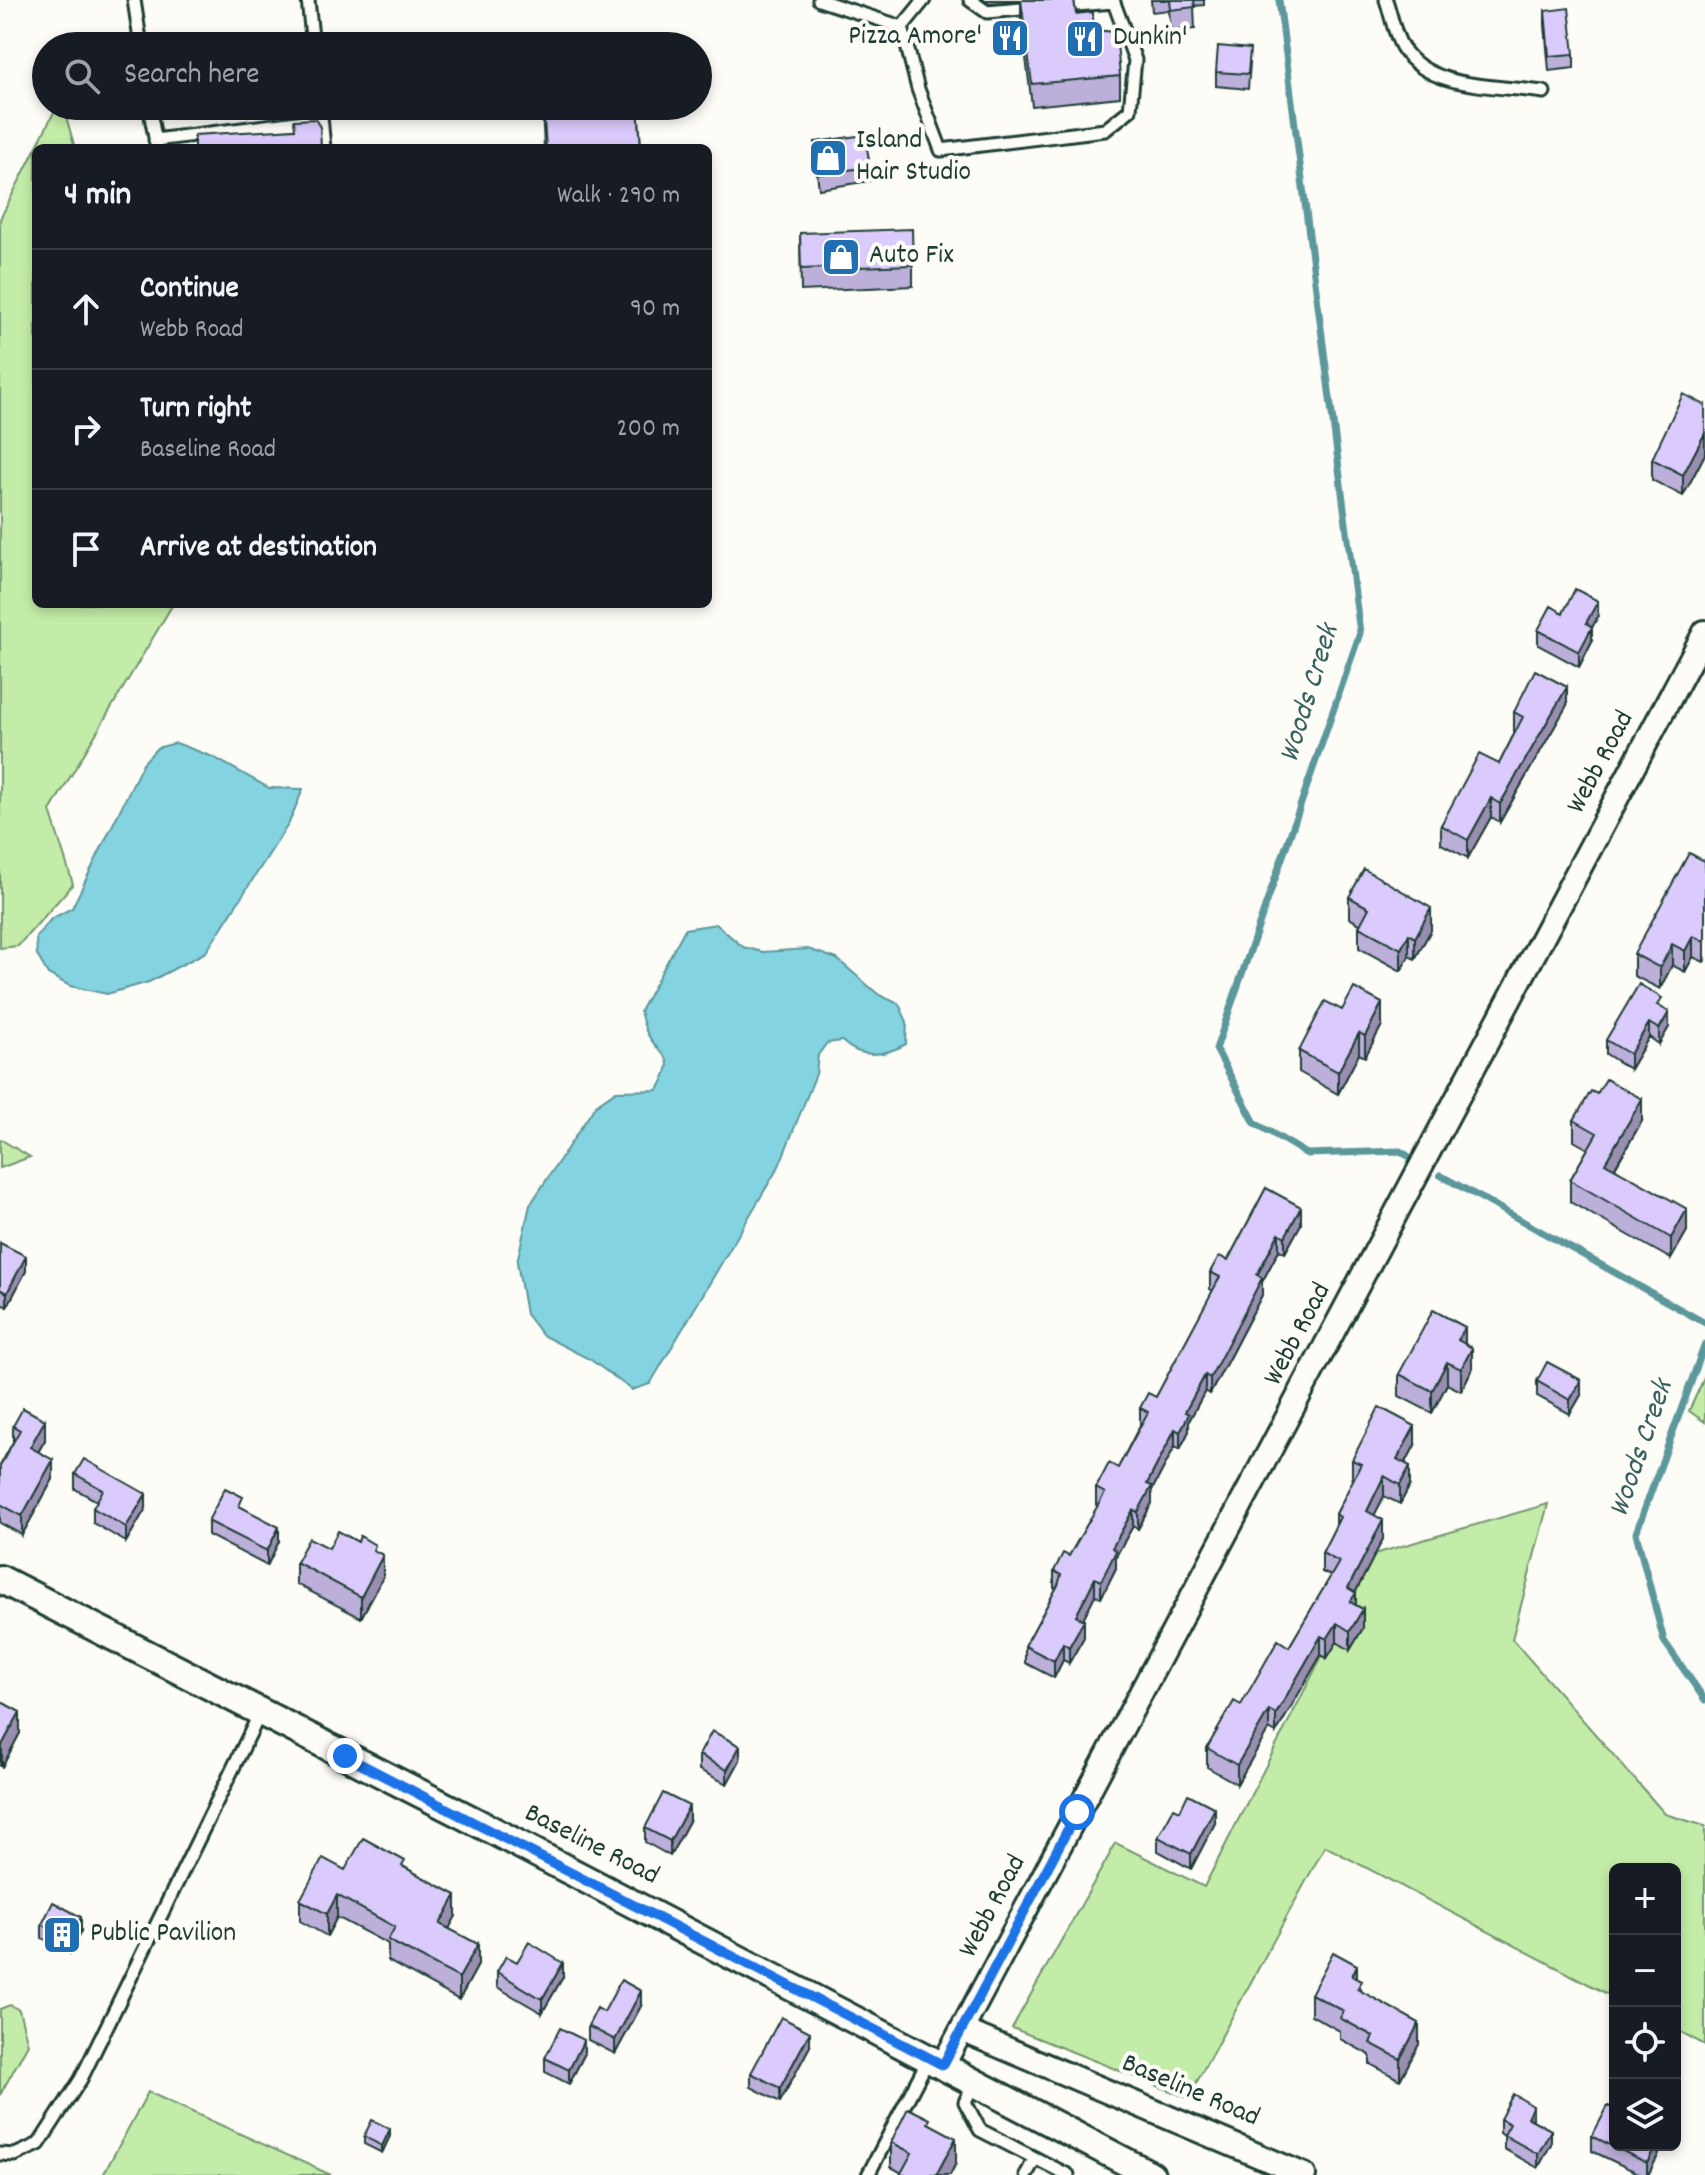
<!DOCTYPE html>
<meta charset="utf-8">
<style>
body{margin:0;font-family:Dekko,sans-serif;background:#242831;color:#f1f3f6}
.controls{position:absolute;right:24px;bottom:24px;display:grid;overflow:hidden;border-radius:12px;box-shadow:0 4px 12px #0003}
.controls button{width:72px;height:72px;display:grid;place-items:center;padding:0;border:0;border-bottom:2px solid #363941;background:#171b24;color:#f1f3f6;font:40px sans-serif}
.stop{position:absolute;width:24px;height:24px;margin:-18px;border:6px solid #1a73e8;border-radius:50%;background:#fff}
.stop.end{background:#1a73e8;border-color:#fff;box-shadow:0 2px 8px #0008}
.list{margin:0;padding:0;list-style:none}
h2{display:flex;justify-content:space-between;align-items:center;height:104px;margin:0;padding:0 32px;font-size:34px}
h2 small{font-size:26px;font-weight:400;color:#9ea1a6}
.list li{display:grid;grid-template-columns:52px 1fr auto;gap:24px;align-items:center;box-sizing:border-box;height:120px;padding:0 32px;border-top:2px solid #363941}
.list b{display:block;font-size:30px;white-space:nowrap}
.list p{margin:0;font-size:26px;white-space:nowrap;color:#9ea1a6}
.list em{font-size:26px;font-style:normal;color:#9ea1a6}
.icon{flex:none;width:44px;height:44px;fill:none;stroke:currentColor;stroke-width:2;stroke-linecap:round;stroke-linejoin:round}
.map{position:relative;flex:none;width:1705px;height:2175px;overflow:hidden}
.search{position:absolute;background:#171b24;box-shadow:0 4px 12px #0003;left:32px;top:32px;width:680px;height:88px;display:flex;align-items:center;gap:20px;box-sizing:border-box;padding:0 28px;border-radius:44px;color:#9ea1a6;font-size:30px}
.panel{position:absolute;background:#171b24;box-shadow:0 4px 12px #0003;left:32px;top:144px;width:680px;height:464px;border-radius:12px}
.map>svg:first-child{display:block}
</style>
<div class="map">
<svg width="1705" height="2175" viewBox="0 0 1705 2175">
<rect width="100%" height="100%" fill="#fdfcf7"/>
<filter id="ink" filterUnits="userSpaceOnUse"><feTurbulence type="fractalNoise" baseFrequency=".0125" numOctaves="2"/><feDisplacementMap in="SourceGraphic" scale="16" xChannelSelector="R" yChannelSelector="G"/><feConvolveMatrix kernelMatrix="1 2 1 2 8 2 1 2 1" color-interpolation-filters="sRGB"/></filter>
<g filter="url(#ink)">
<!-- green -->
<path fill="#c3eca8" stroke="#71946e" stroke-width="2" d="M 57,106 L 63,106 L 75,148 L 36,148 Z
M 36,148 L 36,604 L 173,604 L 50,811 L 73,884 L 18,946 L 0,948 L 0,219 Z
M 0,1139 L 30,1157 L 0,1168 Z
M 1705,1376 L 1705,1422 L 1689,1411 Z
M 1548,1504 L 1512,1639 L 1665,1814 L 1705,1826 L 1705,2045 L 1675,2029 L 1675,1869 L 1615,1869 L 1615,1998 L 1325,1846 L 1188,2098 L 1012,2028 L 1116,1843 L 1204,1887 L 1374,1554 Z
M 10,2005 L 19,2010 L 28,2044 L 0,2095 L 0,2009 Z
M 148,2092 L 331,2175 L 103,2175 Z"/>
<!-- water -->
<path fill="#84d3e0" stroke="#5c979b" stroke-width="2" d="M 176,743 L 213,757 L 269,788 L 303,789 L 289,823 L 206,952 L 149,982 L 107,994 L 70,986 L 48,974 L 37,955 L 36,937 L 51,919 L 72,908 L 143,763 L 157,748 Z
M 716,924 L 743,947 L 763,952 L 808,949 L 837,959 L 879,995 L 899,1004 L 907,1022 L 906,1044 C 884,1056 861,1060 842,1041 L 827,1043 L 818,1055 L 816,1074 L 779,1166 L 650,1384 L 632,1390 L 591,1360 L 542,1335 L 526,1314 L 517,1262 L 530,1205 L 596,1105 L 616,1091 L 658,1090 C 678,1053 664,1062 648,1035 C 644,1028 642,1018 640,1011 L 685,929 Z"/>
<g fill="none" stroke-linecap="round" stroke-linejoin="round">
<!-- stream -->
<path stroke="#5c979b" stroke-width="7" d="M 1279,0 L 1360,633 L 1216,1049 L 1255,1123 L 1307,1154 L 1400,1151 L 1408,1156
M 1440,1175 L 1705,1323
M 1705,1344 L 1636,1533 L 1664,1641 L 1705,1700"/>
<defs>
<path id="service" d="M 134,0 L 141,46
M 308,0 L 313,46
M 819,0 L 902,27 L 918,89 L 941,150 L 1105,130 L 1130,110 L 1135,60 L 1113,0
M 970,0 L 987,12 L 1033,8
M 1386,0 C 1391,14 1394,34 1402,47 C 1429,91 1498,85 1544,92
M 1063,6 L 1114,2
M 902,27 L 924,0
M 149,106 L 157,148
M 320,106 L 324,148
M 155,140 L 321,119
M 974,2083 L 965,2102 L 980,2130 L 1068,2175
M 0,2154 L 15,2155 L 39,2144 L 81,2079 L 260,1713
M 868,2175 L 929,2058
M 1026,2175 L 1035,2158"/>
<path id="minor" d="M 962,2030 L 1304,2175
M 943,2065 L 1705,632"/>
<path id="tertiary" d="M 0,1579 L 486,1827 L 1151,2175"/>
</defs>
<!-- service casing -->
<use href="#service" stroke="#1f3d34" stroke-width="17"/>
<!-- minor casing -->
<use href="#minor" stroke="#1f3d34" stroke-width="28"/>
<!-- tertiary casing -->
<use href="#tertiary" stroke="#1f3d34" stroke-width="32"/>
<!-- service -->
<use href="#service" stroke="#fdfcf7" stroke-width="11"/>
<!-- minor -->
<use href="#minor" stroke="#fdfcf7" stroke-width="22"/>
<!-- tertiary -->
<use href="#tertiary" stroke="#fdfcf7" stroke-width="26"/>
</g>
<!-- wall -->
<path fill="#bcafd9" stroke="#1f3d34" stroke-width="2" d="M 985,0 L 1074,0 L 1076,14 L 1093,30 L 1120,76 L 1120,97 L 1032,106 L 1021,18 L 1021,1 L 989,3 Z
M 1151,0 L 1204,0 L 1204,5 L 1194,6 L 1195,29 L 1171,31 L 1169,10 L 1152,12 Z
M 1545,11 L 1574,54 L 1574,68 L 1549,71 L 1545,25 Z
M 1250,63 L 1248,89 L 1216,86 L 1216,72 Z
M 542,106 L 638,106 L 641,148 L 544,148 Z
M 815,142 L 870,167 L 870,181 L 819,189 L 815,157 Z
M 800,233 L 913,265 L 913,286 L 801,291 Z
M 1705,405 L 1705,454 L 1683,496 L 1652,480 L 1652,459 Z
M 1563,613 L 1598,616 L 1592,627 L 1592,641 L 1579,667 L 1538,645 L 1538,630 Z
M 1567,705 L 1500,822 L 1491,817 L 1468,858 L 1441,844 L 1441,825 L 1499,764 L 1515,732 L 1514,731 L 1514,712 Z
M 1705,861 L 1704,962 L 1693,957 L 1685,972 L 1672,965 L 1660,989 L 1634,976 L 1634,954 Z
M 1349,897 L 1431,930 L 1415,959 L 1409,956 L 1401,971 L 1359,948 L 1359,927 L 1360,924 L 1349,918 Z
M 1662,1008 L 1669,1027 L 1659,1044 L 1649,1037 L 1630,1069 L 1606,1054 L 1606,1040 Z
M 1342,1010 L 1382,1025 L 1365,1057 L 1359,1054 L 1338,1094 L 1299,1072 L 1299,1051 Z
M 1574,1120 L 1642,1121 L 1615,1168 L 1687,1231 L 1671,1259 L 1570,1202 L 1570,1180 L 1588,1149 L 1574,1141 Z
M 1266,1188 L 1301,1224 L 1285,1253 L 1279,1250 L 1262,1282 L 1262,1295 L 1210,1394 L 1205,1391 L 1189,1421 L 1189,1431 L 1180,1449 L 1175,1446 L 1152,1490 L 1152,1503 L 1138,1529 L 1133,1526 L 1116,1556 L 1116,1568 L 1101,1598 L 1095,1595 L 1082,1620 L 1084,1637 L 1069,1663 L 1063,1660 L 1054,1678 L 1025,1663 L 1025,1646 L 1056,1589 L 1054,1588 L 1054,1571 L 1069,1556 L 1098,1506 L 1096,1505 L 1096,1488 L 1118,1468 L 1140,1425 L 1140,1408 L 1156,1397 L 1213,1291 L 1210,1289 L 1210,1272 L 1228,1260 Z
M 0,1243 L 26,1271 L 7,1307 L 0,1303 Z
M 1465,1344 L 1472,1369 L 1461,1391 L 1447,1384 L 1432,1413 L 1399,1396 L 1399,1374 Z
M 1537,1381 L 1581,1395 L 1570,1414 L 1537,1396 Z
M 13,1426 L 45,1440 L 38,1452 L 53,1479 L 22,1535 L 0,1523 L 0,1466 L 13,1442 Z
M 1415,1445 L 1405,1464 L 1410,1485 L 1400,1504 L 1384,1496 L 1374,1515 L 1383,1539 L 1355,1593 L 1356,1605 L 1363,1628 L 1350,1650 L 1337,1642 L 1327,1658 L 1321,1655 L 1276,1733 L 1269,1729 L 1237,1784 L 1207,1767 L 1207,1748 L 1289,1647 L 1331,1576 L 1322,1572 L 1322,1553 L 1336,1526 L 1336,1514 L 1354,1480 L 1352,1479 L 1352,1460 Z
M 75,1474 L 146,1508 L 126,1542 L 93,1523 L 93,1508 L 97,1501 L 75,1489 Z
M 243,1508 L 279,1541 L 267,1566 L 208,1535 L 208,1521 Z
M 358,1542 L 375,1551 L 383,1577 L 361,1618 L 296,1584 L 296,1562 L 329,1548 Z
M 0,1701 L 20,1733 L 2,1767 L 0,1766 Z
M 699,1755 L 740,1760 L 727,1784 L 699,1770 Z
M 1180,1811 L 1215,1823 L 1191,1869 L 1158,1851 L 1158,1837 Z
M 689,1821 L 670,1856 L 645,1842 L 645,1828 Z
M 405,1867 L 456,1916 L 449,1928 L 478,1965 L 459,2000 L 388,1961 L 388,1944 L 337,1917 L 327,1936 L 300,1921 L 300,1900 L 345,1870 Z
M 42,1924 L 81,1931 L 70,1954 L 42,1938 Z
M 517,1962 L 563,1977 L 542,2013 L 497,1987 L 497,1972 Z
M 1357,1978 L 1362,1992 L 1419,2044 L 1400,2080 L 1370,2064 L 1370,2055 L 1340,2039 L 1340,2031 L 1311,2015 L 1311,1994 Z
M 641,2006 L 615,2054 L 588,2040 L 588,2026 L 604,2012 Z
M 810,2046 L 780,2102 L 751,2087 L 751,2073 Z
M 584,2055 L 569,2084 L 545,2072 L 545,2058 Z
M 1500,2119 L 1533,2120 L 1551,2144 L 1538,2168 L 1504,2149 L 1504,2136 L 1500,2133 Z
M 930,2124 L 956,2163 L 950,2175 L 900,2175 L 902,2173 L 891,2167 L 891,2142 Z
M 364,2136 L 390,2136 L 382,2153 L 364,2144 Z
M 1592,2136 L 1662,2145 L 1662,2148 L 1648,2175 L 1642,2175 L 1592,2151 Z"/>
<!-- shaded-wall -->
<path fill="#998eb0" stroke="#1f3d34" stroke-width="2" d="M 1705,433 L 1705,454 L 1683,496 L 1683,475 Z
M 1598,601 L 1598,616 L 1589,634 L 1592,627 L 1592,641 L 1579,667 L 1579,652 L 1586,623 Z
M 1567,687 L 1567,705 L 1500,822 L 1500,804 Z
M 1491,798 L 1491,817 L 1468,858 L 1468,840 Z
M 1431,908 L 1431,930 L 1415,959 L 1415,938 Z
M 1409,934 L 1409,956 L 1401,971 L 1401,949 Z
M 1693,936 L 1693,957 L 1685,972 L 1685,951 Z
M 1705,938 L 1705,960 L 1704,962 L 1704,941 Z
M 1672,944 L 1672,965 L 1660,989 L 1660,968 Z
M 1382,1003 L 1382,1025 L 1365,1057 L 1365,1036 Z
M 1669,1012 L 1669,1027 L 1659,1044 L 1659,1029 Z
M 1649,1023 L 1649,1037 L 1630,1069 L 1630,1054 Z
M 1359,1033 L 1359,1054 L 1338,1094 L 1338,1072 Z
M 1642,1099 L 1642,1121 L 1605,1184 L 1605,1163 Z
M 1301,1207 L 1301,1224 L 1285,1253 L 1285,1237 Z
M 1687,1209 L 1687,1231 L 1671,1259 L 1671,1238 Z
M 1279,1233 L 1279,1250 L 1262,1282 L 1262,1295 L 1210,1394 L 1210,1378 L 1257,1275 Z
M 26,1256 L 26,1271 L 7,1307 L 7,1293 Z
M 1465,1327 L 1465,1348 L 1458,1340 Z
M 1472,1348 L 1472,1369 L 1461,1391 L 1461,1369 Z
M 1447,1362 L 1447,1384 L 1432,1413 L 1432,1391 Z
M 1205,1375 L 1205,1391 L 1189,1421 L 1189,1431 L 1180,1449 L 1180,1432 L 1185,1412 Z
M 1581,1380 L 1581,1395 L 1570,1414 L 1570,1400 Z
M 45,1420 L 45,1440 L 30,1466 L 30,1447 Z
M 1415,1426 L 1415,1445 L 1397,1479 L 1397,1459 Z
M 1175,1429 L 1175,1446 L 1152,1490 L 1152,1503 L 1138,1529 L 1138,1512 L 1147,1484 Z
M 53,1460 L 53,1479 L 22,1535 L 22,1516 Z
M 1410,1466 L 1410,1485 L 1400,1504 L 1400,1485 Z
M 1384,1476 L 1384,1496 L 1367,1530 L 1367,1511 Z
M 146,1494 L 146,1508 L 126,1542 L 126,1527 Z
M 1133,1510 L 1133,1526 L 1116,1556 L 1116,1568 L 1101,1598 L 1101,1581 L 1112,1548 Z
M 1383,1520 L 1383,1539 L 1353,1597 L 1356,1593 L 1356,1612 L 1350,1621 L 1348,1588 Z
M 279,1527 L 279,1541 L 267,1566 L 267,1551 Z
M 383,1555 L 383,1577 L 361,1618 L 361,1597 Z
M 1095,1578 L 1095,1595 L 1076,1633 L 1076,1616 Z
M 1363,1609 L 1363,1628 L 1350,1650 L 1350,1631 Z
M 1084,1620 L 1084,1637 L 1069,1663 L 1069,1647 Z
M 1337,1623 L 1337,1642 L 1327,1658 L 1327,1639 Z
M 1321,1636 L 1321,1655 L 1276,1733 L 1276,1714 Z
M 1063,1643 L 1063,1660 L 1054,1678 L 1054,1661 Z
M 1269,1710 L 1269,1729 L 1237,1784 L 1237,1765 Z
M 20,1712 L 20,1733 L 2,1767 L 2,1745 Z
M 740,1746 L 740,1760 L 727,1784 L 727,1770 Z
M 689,1806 L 689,1821 L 670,1856 L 670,1841 Z
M 1215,1808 L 1215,1823 L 1191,1869 L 1191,1854 Z
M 337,1895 L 337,1917 L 327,1936 L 327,1914 Z
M 456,1895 L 456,1916 L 440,1945 L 440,1924 Z
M 81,1917 L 81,1931 L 70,1954 L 70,1940 Z
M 478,1944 L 478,1965 L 459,2000 L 459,1978 Z
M 563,1963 L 563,1977 L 542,2013 L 542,1999 Z
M 1357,1965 L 1357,1987 L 1352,1976 Z
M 641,1991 L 641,2006 L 615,2054 L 615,2040 Z
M 1419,2023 L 1419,2044 L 1400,2080 L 1400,2059 Z
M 810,2032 L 810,2046 L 780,2102 L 780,2088 Z
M 584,2040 L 584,2055 L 569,2084 L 569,2070 Z
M 1533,2106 L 1533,2120 L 1527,2117 Z
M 390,2129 L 390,2136 L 382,2153 L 382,2146 Z
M 1551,2130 L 1551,2144 L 1538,2168 L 1538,2154 Z
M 956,2138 L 956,2163 L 950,2175 L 936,2175 Z
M 1656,2145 L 1662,2145 L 1662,2148 L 1648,2175 L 1647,2175 L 1647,2163 Z"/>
<!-- building -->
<path fill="#dbcbfc" stroke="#1f3d34" stroke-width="2" d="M 1021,0 L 1074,0 L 1076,14 L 1093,12 L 1093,30 L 1116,32 L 1120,76 L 1032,84 Z
M 1170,0 L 1194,0 L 1195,7 L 1171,10 Z
M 1569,8 L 1574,54 L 1549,56 L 1545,11 Z
M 1218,46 L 1250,49 L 1248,74 L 1216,72 Z
M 543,106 L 638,106 L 641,148 L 546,148 Z
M 315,119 L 320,127 L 321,148 L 194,148 L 194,135 L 295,129 L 294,120 Z
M 865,135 L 870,167 L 819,174 L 815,142 Z
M 912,229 L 913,265 L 801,269 L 800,233 Z
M 1683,394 L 1705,405 L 1705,433 L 1683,475 L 1652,459 Z
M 1575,589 L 1598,601 L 1586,623 L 1592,627 L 1579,652 L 1538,630 L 1551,606 L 1563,613 Z
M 1535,670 L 1567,687 L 1500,804 L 1491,798 L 1468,840 L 1441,825 L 1479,754 L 1499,764 L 1523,717 L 1514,712 Z
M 1689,853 L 1705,861 L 1705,938 L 1704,941 L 1693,936 L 1685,951 L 1672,944 L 1660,968 L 1634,954 Z
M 1364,869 L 1431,908 L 1415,938 L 1409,934 L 1401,949 L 1359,927 L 1369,908 L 1349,897 Z
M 1639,984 L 1662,998 L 1657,1005 L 1669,1012 L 1659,1029 L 1649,1023 L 1630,1054 L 1606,1040 Z
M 1354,988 L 1382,1003 L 1365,1036 L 1359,1033 L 1338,1072 L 1299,1051 L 1325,1001 L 1342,1010 Z
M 1606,1079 L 1642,1099 L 1605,1163 L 1687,1209 L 1671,1238 L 1570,1180 L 1597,1133 L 1574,1120 L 1591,1091 L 1597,1094 Z
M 1266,1188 L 1301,1207 L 1285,1237 L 1279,1233 L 1257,1275 L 1262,1278 L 1210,1378 L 1205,1375 L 1185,1412 L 1189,1414 L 1180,1432 L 1175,1429 L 1147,1484 L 1152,1486 L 1138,1512 L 1133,1510 L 1112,1548 L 1116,1551 L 1101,1581 L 1095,1578 L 1076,1616 L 1084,1620 L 1069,1647 L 1063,1643 L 1054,1661 L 1025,1646 L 1058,1585 L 1061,1575 L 1054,1571 L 1063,1553 L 1069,1556 L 1105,1493 L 1096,1488 L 1109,1463 L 1118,1468 L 1148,1412 L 1140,1408 L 1148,1393 L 1156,1397 L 1220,1277 L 1210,1272 L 1219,1256 L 1228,1260 Z
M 0,1243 L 26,1256 L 7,1293 L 0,1289 Z
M 1433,1310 L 1465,1327 L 1458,1340 L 1472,1348 L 1461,1369 L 1447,1362 L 1432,1391 L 1399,1374 Z
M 1547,1362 L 1581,1380 L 1570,1400 L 1537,1381 Z
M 1379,1407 L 1415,1426 L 1397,1459 L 1410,1466 L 1400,1485 L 1384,1476 L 1367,1511 L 1383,1520 L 1348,1588 L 1356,1593 L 1350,1602 L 1363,1609 L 1350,1631 L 1337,1623 L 1327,1639 L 1321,1636 L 1276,1714 L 1269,1710 L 1237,1765 L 1207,1748 L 1234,1701 L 1241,1705 L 1278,1640 L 1289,1647 L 1339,1562 L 1322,1553 L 1340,1517 L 1336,1514 L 1361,1464 L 1352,1460 Z
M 23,1408 L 45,1420 L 30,1447 L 53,1460 L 22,1516 L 0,1504 L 0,1466 L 20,1430 L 13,1426 Z
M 84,1459 L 146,1494 L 126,1527 L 93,1508 L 103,1490 L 75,1474 Z
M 225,1488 L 243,1497 L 239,1506 L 279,1527 L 267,1551 L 208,1521 Z
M 338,1531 L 358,1542 L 360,1536 L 375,1545 L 373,1550 L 383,1555 L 361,1597 L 296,1562 L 309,1538 L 329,1548 Z
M 0,1701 L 20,1712 L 2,1745 L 0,1744 Z
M 712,1731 L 740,1746 L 727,1770 L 699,1755 Z
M 663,1793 L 689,1806 L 670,1841 L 645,1828 Z
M 1188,1794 L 1215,1808 L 1191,1854 L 1158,1837 L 1174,1808 L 1180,1811 Z
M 363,1838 L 405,1861 L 402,1866 L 456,1895 L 440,1924 L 478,1944 L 459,1978 L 388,1940 L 395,1927 L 337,1895 L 327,1914 L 300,1900 L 323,1858 L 345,1870 Z
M 53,1902 L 81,1917 L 70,1940 L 42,1924 Z
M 529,1942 L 563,1963 L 542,1999 L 497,1972 L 506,1956 L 517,1962 Z
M 1333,1952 L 1357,1965 L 1352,1976 L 1362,1981 L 1357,1989 L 1419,2023 L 1400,2059 L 1370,2043 L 1373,2036 L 1340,2018 L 1344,2011 L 1311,1994 Z
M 621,1980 L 641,1991 L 615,2040 L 588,2026 L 597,2008 L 604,2012 Z
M 781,2017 L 810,2032 L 780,2088 L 751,2073 Z
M 560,2028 L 584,2040 L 569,2070 L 545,2058 Z
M 1513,2094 L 1533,2106 L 1527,2117 L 1551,2130 L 1538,2154 L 1504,2135 L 1510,2124 L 1500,2119 Z
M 1608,2106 L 1615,2109 L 1615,2145 L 1656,2145 L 1647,2163 L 1592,2136 Z
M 908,2108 L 930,2119 L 928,2123 L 956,2138 L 936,2175 L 900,2175 L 912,2153 L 891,2142 Z
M 372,2120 L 390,2129 L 382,2146 L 364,2136 Z"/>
</g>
<g fill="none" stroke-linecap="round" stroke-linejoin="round" filter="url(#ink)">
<!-- route -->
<path stroke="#1a73e8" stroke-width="10" d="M 345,1756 L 943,2065 L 1077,1812"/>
</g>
<!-- icons -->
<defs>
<symbol id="restaurant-square" viewBox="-11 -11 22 22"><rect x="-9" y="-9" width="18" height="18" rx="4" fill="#1f6fb2" stroke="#fdfcf7"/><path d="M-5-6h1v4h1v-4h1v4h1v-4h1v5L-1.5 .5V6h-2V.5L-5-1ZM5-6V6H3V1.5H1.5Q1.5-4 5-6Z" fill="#fff"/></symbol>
<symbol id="shop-square" viewBox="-11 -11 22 22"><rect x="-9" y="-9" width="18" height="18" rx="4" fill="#1f6fb2" stroke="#fdfcf7"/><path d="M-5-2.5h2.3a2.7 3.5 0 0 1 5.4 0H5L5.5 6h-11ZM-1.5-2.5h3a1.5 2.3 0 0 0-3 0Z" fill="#fff"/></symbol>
<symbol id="building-square" viewBox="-11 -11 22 22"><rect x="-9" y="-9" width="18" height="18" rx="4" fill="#1f6fb2" stroke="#fdfcf7"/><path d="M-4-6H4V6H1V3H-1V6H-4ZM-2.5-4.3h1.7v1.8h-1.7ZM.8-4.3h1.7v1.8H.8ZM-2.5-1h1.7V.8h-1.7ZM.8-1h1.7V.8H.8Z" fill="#fff"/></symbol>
</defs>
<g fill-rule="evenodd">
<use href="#restaurant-square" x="988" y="16" width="44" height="44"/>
<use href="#restaurant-square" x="1063" y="17" width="44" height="44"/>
<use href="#shop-square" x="806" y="136" width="44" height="44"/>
<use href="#shop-square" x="819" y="235" width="44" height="44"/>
<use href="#building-square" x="40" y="1913" width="44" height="44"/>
</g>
<g text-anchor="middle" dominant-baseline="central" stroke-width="8" stroke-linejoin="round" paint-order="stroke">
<!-- poi labels -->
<g font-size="28" fill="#1f3d34" stroke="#fdfcf7" text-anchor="start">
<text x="982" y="38" text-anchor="end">Pizza Amore'</text>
<text x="1113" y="39">Dunkin'</text>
<text x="856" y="142">Island<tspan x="856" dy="32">Hair Studio</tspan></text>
<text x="869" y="257">Auto Fix</text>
<text x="90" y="1935">Public Pavilion</text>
</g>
<!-- street labels -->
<g font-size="28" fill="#1f3d34" stroke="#fdfcf7">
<text transform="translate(1602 763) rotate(-62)">Webb Road</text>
<text transform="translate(1299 1335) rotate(-62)">Webb Road</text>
<text transform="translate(591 1846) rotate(27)">Baseline Road</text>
<text transform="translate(994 1907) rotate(-62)">Webb Road</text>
<text transform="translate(1190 2092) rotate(23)">Baseline Road</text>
</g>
<!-- water labels -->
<g font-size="30" font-style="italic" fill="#38625f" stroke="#fdfcf7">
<text transform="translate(1311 694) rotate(-73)">Woods Creek</text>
<text transform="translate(1643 1449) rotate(-71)">Woods Creek</text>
</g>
</g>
</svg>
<div class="controls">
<button>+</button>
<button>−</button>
<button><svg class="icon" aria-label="locate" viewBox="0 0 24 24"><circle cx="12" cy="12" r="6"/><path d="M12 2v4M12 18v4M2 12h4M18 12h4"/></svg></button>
<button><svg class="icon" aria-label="layers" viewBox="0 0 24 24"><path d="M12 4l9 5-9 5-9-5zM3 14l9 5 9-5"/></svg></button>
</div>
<div class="stop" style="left:1077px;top:1812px"></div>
<div class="stop end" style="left:345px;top:1756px"></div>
<div class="search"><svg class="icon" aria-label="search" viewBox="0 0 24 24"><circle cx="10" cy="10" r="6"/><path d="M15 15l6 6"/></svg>Search here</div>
<section class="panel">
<h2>4 min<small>Walk · 290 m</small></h2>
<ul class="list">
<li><svg class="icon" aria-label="ahead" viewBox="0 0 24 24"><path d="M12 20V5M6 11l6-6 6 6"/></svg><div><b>Continue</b><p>Webb Road</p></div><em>90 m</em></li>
<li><svg class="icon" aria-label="right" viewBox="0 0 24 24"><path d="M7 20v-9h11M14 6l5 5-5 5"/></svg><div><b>Turn right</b><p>Baseline Road</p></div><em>200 m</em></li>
<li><svg class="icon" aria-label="arrive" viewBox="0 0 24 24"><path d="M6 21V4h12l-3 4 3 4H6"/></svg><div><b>Arrive at destination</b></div></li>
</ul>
</section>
</div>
